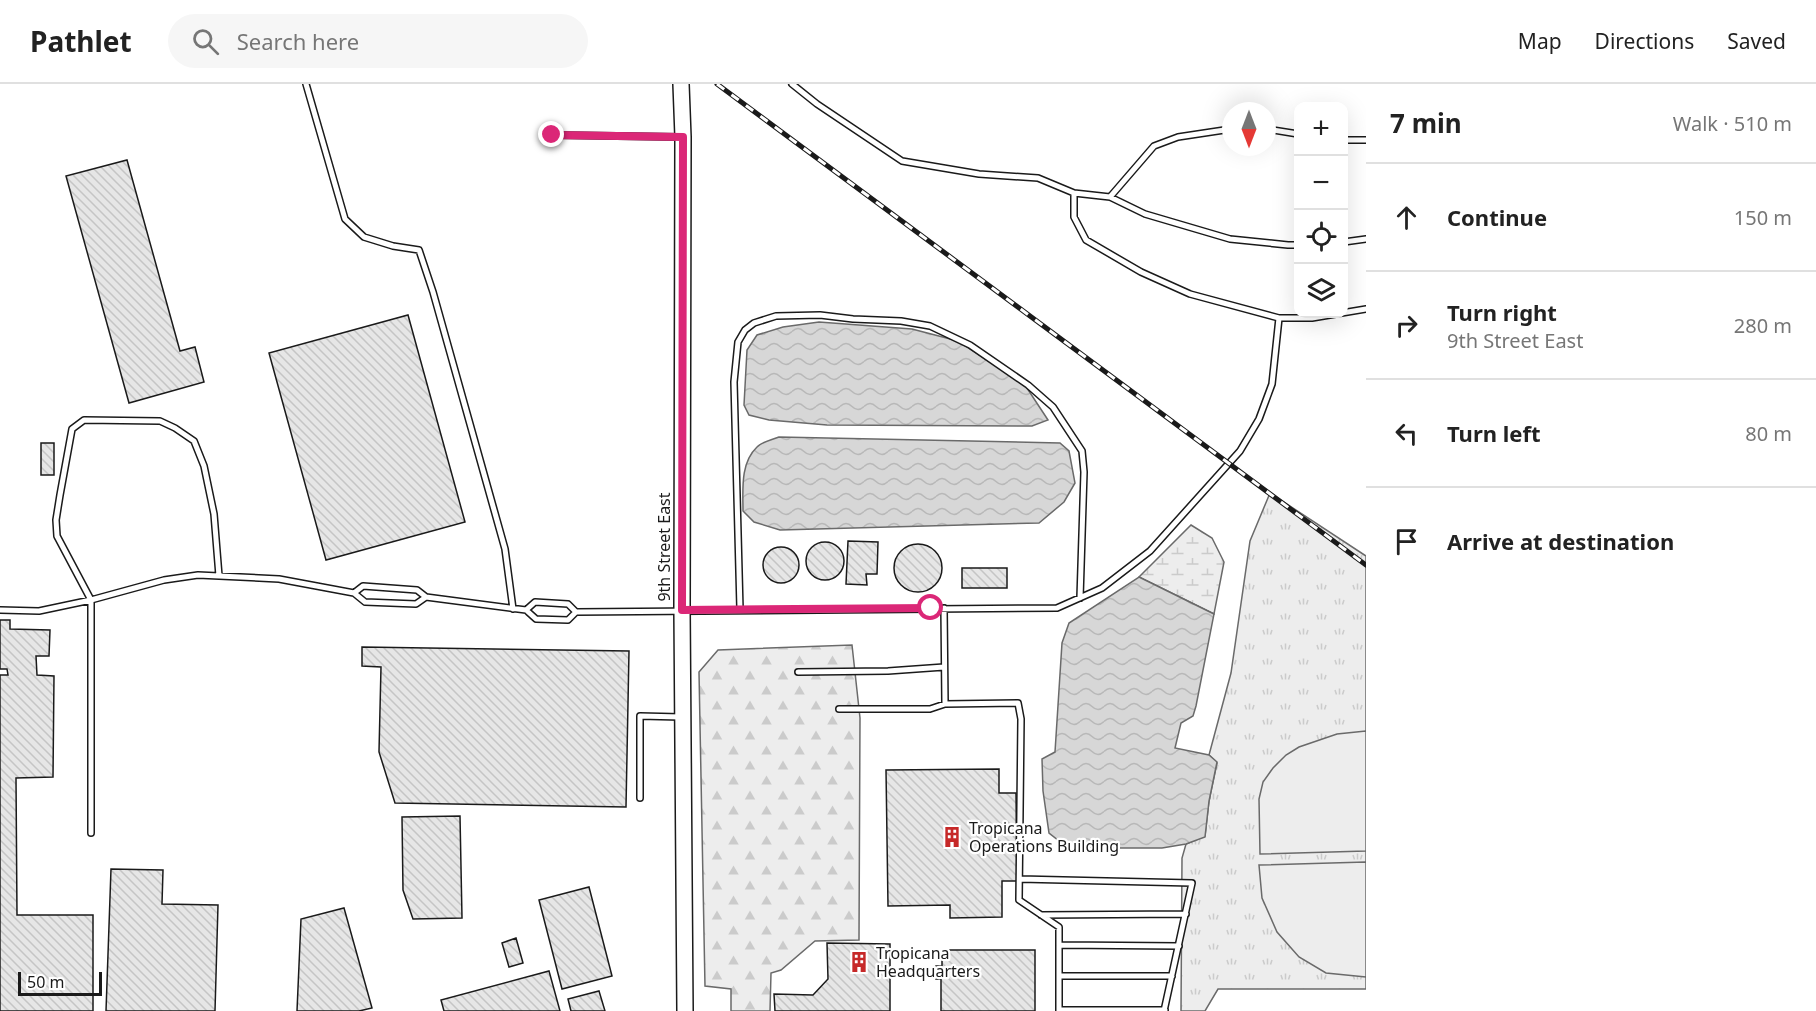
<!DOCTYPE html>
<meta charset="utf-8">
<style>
body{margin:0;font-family:"Noto Sans",sans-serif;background:#f6f6f6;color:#222}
.controls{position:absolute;right:18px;top:18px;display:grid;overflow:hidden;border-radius:12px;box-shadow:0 6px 24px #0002}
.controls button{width:54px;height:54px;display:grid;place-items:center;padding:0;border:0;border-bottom:2px solid #e0e0e0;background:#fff;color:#222;font:30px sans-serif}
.compass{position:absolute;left:1222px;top:18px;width:54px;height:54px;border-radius:50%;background:#fff;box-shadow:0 6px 24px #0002;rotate:180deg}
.scale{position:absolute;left:18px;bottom:15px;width:84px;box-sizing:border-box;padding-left:6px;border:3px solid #1a1a1a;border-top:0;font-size:16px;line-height:21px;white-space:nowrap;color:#1a1a1a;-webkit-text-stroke:4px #fff;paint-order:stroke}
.stop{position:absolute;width:18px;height:18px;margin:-14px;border:4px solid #db2777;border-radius:50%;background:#fff}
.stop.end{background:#db2777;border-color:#fff;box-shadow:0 2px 6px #0008}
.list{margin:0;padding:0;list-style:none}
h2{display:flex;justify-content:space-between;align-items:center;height:78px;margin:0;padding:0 24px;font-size:26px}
h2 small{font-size:20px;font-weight:400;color:#767676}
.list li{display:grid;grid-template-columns:39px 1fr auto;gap:18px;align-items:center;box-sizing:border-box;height:108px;padding:0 24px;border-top:2px solid #e0e0e0}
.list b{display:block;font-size:22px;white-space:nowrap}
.list p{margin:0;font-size:20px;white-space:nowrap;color:#767676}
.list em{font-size:20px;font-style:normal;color:#767676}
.icon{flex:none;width:33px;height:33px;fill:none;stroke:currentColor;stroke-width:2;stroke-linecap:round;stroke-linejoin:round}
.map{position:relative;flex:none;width:1366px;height:927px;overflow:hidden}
header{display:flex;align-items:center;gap:36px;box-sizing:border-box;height:84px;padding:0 30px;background:#fff;border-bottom:2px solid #e0e0e0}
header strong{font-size:28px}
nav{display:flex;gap:33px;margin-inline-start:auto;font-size:21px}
.search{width:420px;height:54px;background:#f6f6f6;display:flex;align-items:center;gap:15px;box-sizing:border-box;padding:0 21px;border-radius:33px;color:#767676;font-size:22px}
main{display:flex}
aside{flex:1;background:#fff}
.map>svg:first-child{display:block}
</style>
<header>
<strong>Pathlet</strong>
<div class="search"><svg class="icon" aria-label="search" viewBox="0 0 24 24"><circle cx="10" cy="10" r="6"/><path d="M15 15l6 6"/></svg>Search here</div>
<nav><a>Map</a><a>Directions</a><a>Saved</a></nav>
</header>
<main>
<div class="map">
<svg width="1366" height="927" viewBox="0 0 1366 927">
<defs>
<pattern id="forest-firs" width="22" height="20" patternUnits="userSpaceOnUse" patternTransform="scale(1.5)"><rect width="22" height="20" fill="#ededed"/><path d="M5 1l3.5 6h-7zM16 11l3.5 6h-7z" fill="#cbcbcb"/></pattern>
<pattern id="wetland-marsh" width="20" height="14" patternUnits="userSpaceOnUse" patternTransform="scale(1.5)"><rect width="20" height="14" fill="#ededed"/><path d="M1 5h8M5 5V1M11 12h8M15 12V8" fill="none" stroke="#cbcbcb"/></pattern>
<pattern id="park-tufts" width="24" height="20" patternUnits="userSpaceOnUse" patternTransform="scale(1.5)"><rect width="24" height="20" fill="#ededed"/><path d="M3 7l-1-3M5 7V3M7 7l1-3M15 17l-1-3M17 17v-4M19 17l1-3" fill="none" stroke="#cbcbcb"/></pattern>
<pattern id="water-waves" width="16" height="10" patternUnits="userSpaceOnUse" patternTransform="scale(1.5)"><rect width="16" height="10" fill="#d7d7d7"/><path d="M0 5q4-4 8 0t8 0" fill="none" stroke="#b8b8b8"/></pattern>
<pattern id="building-back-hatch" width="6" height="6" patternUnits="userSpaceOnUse" patternTransform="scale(1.5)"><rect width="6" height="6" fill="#e6e6e6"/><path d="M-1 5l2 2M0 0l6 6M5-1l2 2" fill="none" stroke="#c5c5c5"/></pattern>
</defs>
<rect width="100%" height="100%" fill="#fff"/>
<!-- forest -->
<path fill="url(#forest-firs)" stroke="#6a6a6a" stroke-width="1.5" d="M 852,561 L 860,634 L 859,856 L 815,857 L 781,886 L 771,889 L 770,927 L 731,927 L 731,905 L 705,902 L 699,588 L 718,566 Z"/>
<!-- wetland -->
<path fill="url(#wetland-marsh)" stroke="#6a6a6a" stroke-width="1.5" d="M 1191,441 L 1212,454 L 1224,478 L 1214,530 L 1139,493 Z"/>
<!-- park -->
<path fill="url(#park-tufts)" stroke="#6a6a6a" stroke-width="1.5" d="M 1270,409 L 1366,472 L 1366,905 L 1218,905 L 1205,927 L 1181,927 L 1182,774 L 1186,760 L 1205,752 L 1209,717 L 1217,679 L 1209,671 L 1231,589 L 1250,457 Z"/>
<!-- built -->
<path fill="#ededed" stroke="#6a6a6a" stroke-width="1.5" d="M 1366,647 L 1366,767 L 1260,770 L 1259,715 L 1263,698 L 1273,684 L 1286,671 L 1299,663 L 1337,650 Z
M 1366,778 L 1366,893 L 1326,889 L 1299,873 L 1277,848 L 1262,814 L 1259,781 Z"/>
<!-- water -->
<path fill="url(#water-waves)" stroke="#6a6a6a" stroke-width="1.5" d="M 819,238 L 912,245 L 958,257 L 1025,301 L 1048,336 L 1032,342 L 827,341 L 769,336 L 749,331 L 744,321 L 747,266 L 757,251 L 783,243 Z
M 779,353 L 1060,359 L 1069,367 L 1075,399 L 1064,418 L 1039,439 L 780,446 L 754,438 L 743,427 C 743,406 740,379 757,363 C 761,358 772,356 779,353 Z
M 1139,493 L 1214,530 L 1196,622 L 1193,632 L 1181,639 L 1175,664 L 1209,671 L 1217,678 L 1209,717 L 1205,753 L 1186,760 L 1162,764 L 1095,764 L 1063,760 L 1049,749 L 1043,707 L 1042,675 L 1055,668 L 1062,559 L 1069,539 Z"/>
<!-- building -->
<path fill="url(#building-back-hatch)" stroke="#1a1a1a" stroke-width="1.5" d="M 127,76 L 180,267 L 195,263 L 204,298 L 129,319 L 66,92 Z
M 408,231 L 465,438 L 326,476 L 269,269 Z
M 41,359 L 54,359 L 54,391 L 41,391 Z
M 848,457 L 878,458 L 877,490 L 866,490 L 867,501 L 846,500 Z
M806 477a19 19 0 1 1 38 0a19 19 0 1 1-38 0Z
M894 484a24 24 0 1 1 48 0a24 24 0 1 1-48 0Z
M763 481a18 18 0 1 1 36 0a18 18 0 1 1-36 0Z
M 962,484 L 1007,484 L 1007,504 L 962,504 Z
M 0,536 L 10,536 L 10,545 L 50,546 L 49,572 L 36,572 L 37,591 L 54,592 L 53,693 L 16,694 L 17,831 L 93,831 L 93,927 L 0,927 L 0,591 L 8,591 L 7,585 L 0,585 Z
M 362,563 L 629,567 L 626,723 L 395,719 L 379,668 L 381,583 L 362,582 Z
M 999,685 L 999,709 L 1016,709 L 1017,797 L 1002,797 L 1002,833 L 950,834 L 950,821 L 888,822 L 886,686 Z
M 460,732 L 462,834 L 413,835 L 403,806 L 402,733 Z
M 111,785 L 163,786 L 162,820 L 218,821 L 215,927 L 106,927 Z
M 589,803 L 612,892 L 562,905 L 539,816 Z
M 344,824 L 372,924 L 359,927 L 297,927 L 301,835 Z
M 516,854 L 523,879 L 509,883 L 502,859 Z
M 827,859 L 890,860 L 890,927 L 775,927 L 774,910 L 813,911 L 828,895 Z
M 942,866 L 1035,866 L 1035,927 L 941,927 L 941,895 L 936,895 L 936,882 L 942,882 Z
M 549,887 L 560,927 L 444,927 L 441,916 Z
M 599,907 L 605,927 L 571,927 L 568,915 Z"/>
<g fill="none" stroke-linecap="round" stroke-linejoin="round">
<defs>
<path id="lane" d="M 306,0 L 345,135 L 364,153 L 393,162 L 419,166 L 433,208 L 505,465 L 513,525
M 792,0 L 817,20 L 902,77 L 979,90 L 1038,94 L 1074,109 L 1110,113 L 1145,130 L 1230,155 L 1288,161 L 1298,161
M 1267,45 L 1298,50
M 552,51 L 681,53
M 1344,56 L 1366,56
M 1074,109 L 1074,133 L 1086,156 L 1141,188 L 1190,210 L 1279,234
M 1110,113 L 1154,62 L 1178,53 L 1231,45
M 1344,158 L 1366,155
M 426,513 L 526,526 L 536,535 L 568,536 L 576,528 L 568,520 L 535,518 L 526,526
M 944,524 L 945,620 L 1018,619 L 1021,635 L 1019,816 L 1059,843 L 1059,927
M 740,525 L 734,298 L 738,258 L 745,246 L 754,239 L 776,232 L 820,231 L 853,235 L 901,237 L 930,242 L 970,261 L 1028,301 L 1053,323 L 1082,367 L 1084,388 L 1080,514
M 0,526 L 39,527 L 91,516 L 164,496 L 198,491 L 279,495 L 354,509 L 365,518 L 416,520 L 426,513 L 417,506 L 363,502 L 354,509
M 576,528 L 1057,524 L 1102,504 L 1150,467 L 1240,367 L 1259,335 L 1272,300 L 1279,234 L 1312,234 L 1366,225
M 798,588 L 888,587 L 944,583
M 839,625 L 930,625 L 945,620
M 640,714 L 640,632 L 681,633
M 91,749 L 91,516 L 57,452 L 56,436 L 60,411 L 72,345 L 84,336 L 160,337 L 175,344 L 194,357 L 204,382 L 214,430 L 219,492
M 1020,795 L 1192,799 L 1164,927
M 1041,831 L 1186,830
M 1059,861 L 1179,862
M 1059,892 L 1172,892
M 1059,926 L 1165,926"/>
<path id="secondary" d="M 681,0 L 683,53 L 682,526 L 685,927"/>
</defs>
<!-- lane casing -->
<use href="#lane" stroke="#1a1a1a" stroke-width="8"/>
<!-- secondary casing -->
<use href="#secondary" stroke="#1a1a1a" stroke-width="18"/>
<!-- lane -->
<use href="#lane" stroke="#fff" stroke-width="5"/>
<!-- secondary -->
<use href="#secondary" stroke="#fff" stroke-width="15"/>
<defs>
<path id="rail" d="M 717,0 L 1366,481"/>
</defs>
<!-- rail casing -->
<use href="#rail" stroke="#1a1a1a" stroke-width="5"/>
<!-- rail -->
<use href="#rail" stroke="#fff" stroke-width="3" stroke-dasharray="9" stroke-linecap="butt"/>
</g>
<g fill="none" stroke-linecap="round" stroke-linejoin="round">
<!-- route -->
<path stroke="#db2777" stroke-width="8" d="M 552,51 L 683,53 L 682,526 L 931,524"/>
</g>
<!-- icons -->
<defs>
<symbol id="building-bare" viewBox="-9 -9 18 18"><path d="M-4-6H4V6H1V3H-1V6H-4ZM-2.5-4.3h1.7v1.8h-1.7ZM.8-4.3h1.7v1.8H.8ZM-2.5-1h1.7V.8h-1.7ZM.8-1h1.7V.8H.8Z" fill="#c62828" stroke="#fff" stroke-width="2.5" paint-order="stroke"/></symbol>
</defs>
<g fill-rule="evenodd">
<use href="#building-bare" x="937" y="738" width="30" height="30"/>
<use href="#building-bare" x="844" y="863" width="30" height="30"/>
</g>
<g text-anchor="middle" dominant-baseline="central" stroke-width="4.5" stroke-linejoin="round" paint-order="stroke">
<!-- street labels -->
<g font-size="16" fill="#1a1a1a" stroke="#fff">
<text transform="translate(664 463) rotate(-90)">9th Street East</text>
</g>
<!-- poi labels -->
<g font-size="16" fill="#1a1a1a" stroke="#fff" text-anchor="start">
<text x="969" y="744">Tropicana<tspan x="969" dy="18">Operations Building</tspan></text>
<text x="876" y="869">Tropicana<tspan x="876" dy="18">Headquarters</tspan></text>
</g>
</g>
</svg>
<div class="controls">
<button>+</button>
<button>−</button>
<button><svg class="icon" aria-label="locate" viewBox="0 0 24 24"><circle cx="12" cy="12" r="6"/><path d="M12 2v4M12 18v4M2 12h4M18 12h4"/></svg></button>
<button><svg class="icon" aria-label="layers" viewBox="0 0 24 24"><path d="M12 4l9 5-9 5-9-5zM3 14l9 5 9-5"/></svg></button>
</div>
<svg class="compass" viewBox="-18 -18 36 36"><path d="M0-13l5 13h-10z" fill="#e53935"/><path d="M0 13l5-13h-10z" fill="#767676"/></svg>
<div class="scale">50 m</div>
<div class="stop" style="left:931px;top:524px"></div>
<div class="stop end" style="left:552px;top:51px"></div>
</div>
<aside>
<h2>7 min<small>Walk · 510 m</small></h2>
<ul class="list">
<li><svg class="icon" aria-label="ahead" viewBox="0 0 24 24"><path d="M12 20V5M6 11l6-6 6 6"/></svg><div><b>Continue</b></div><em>150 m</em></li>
<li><svg class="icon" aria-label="right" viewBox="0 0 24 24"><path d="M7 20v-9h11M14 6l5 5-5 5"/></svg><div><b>Turn right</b><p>9th Street East</p></div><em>280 m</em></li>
<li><svg class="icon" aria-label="left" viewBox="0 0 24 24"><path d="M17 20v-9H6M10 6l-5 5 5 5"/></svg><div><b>Turn left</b></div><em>80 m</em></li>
<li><svg class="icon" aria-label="arrive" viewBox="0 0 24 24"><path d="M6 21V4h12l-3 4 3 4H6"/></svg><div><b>Arrive at destination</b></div></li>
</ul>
</aside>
</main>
